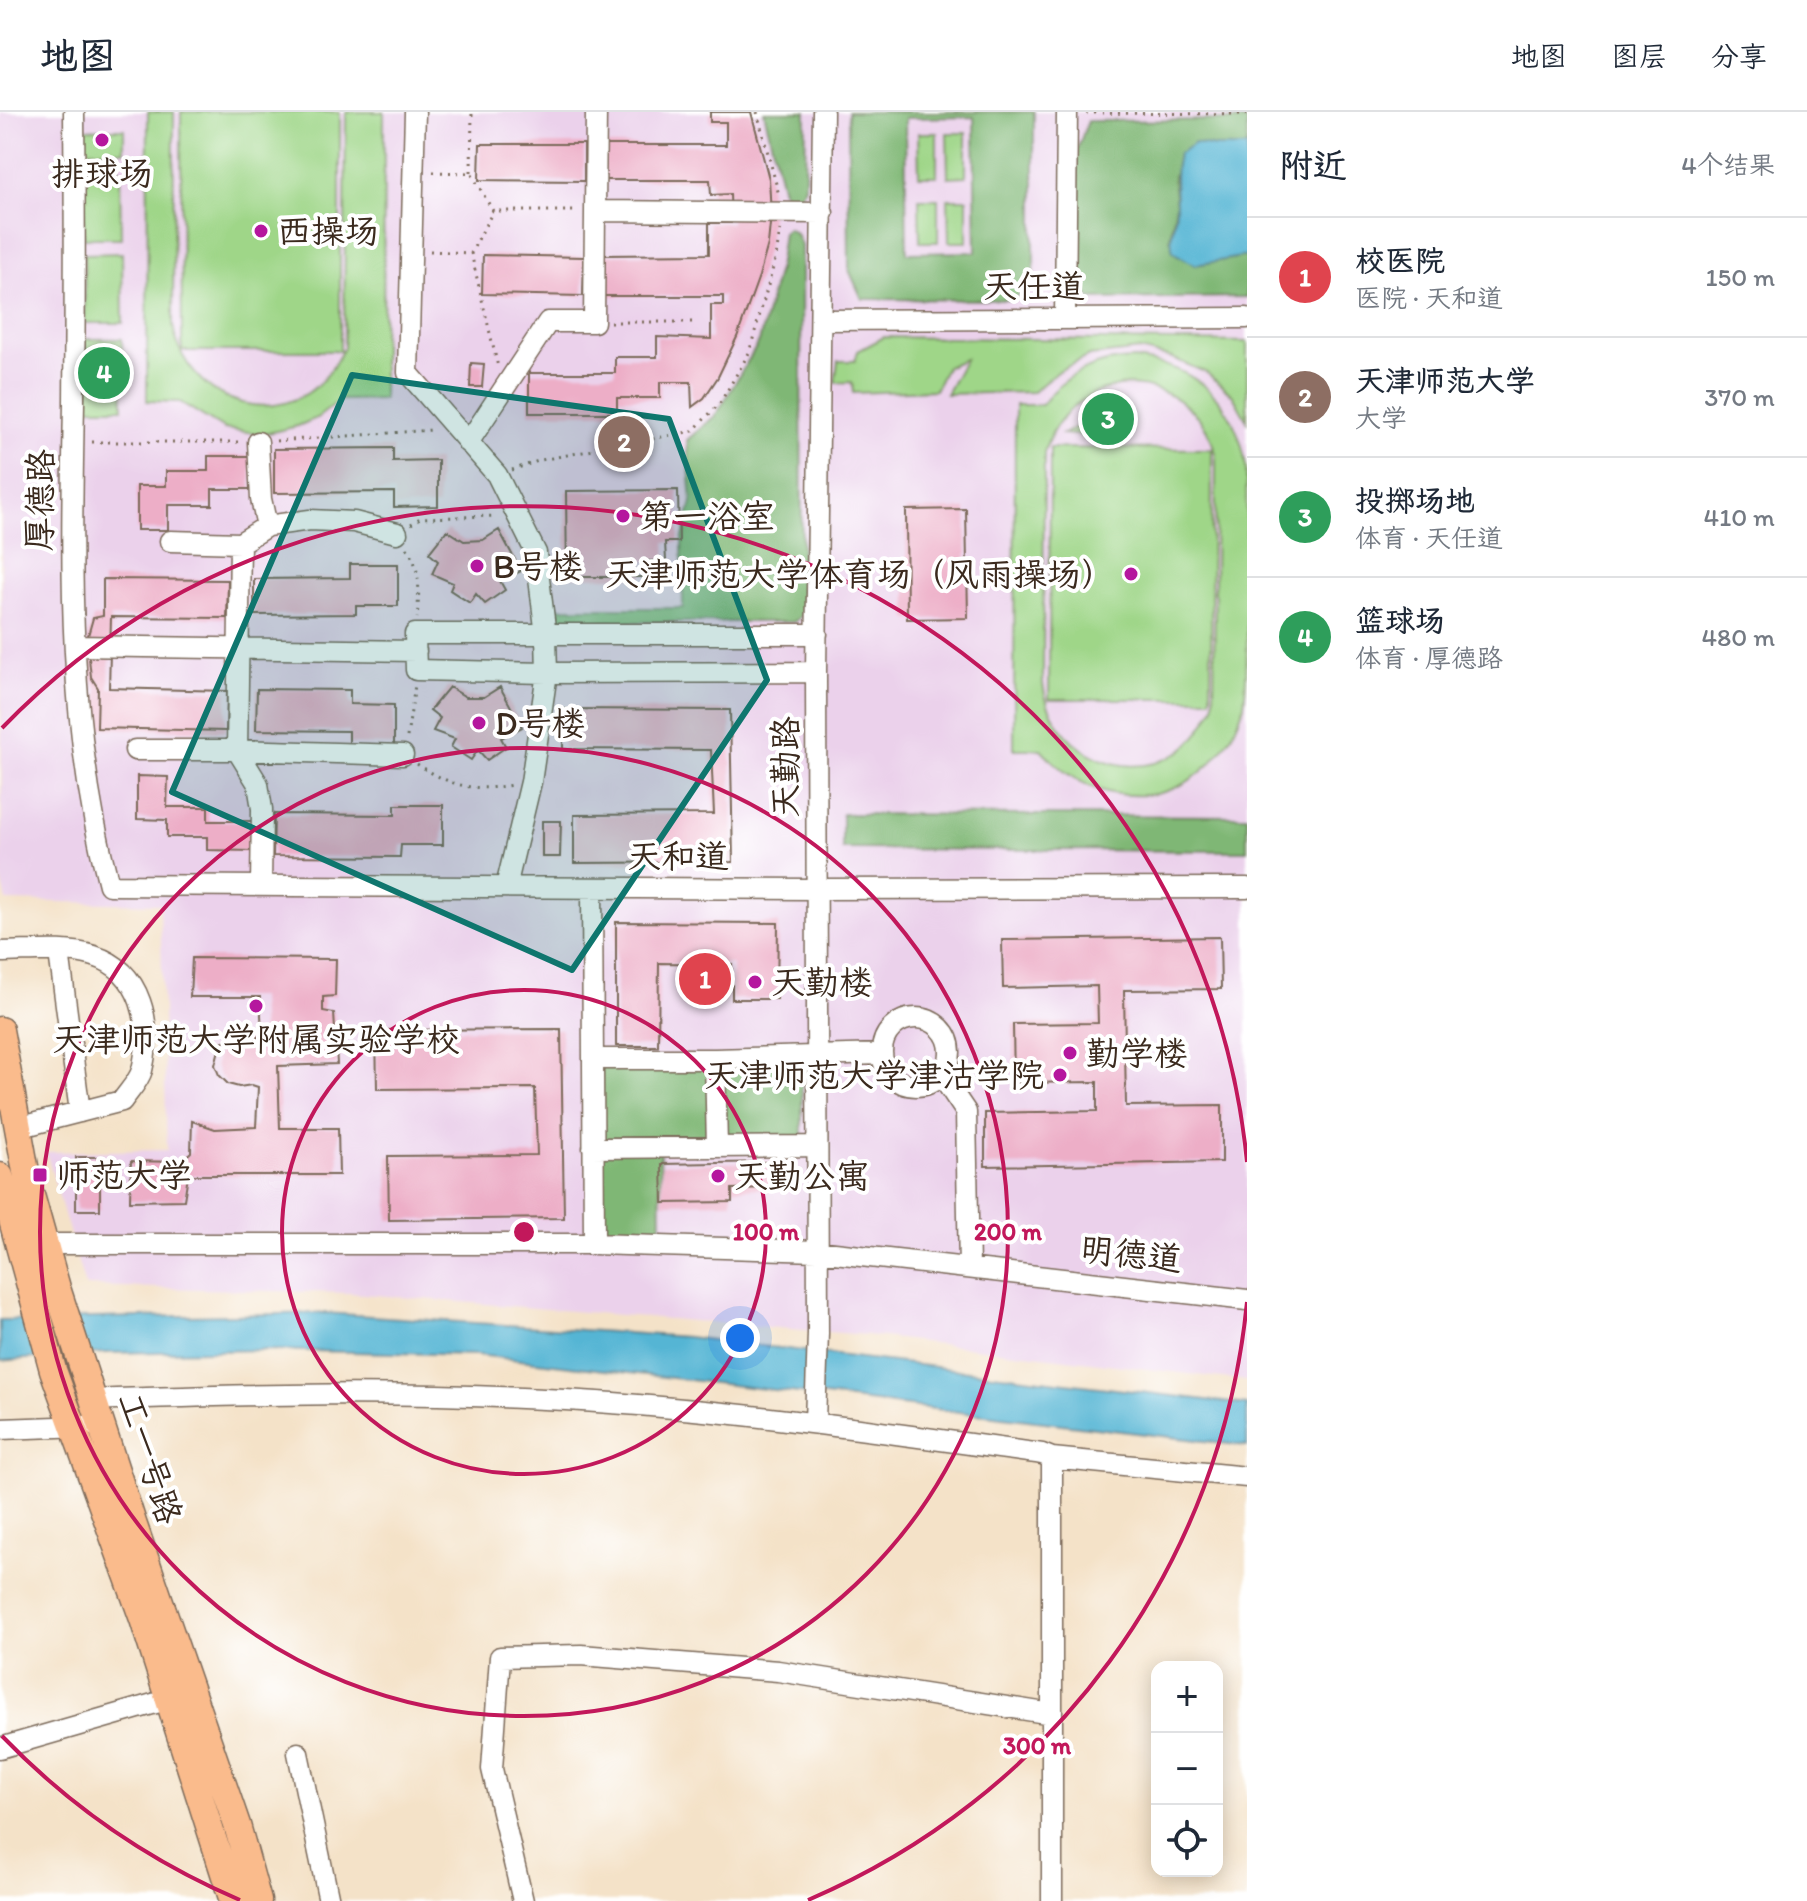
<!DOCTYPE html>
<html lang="zh">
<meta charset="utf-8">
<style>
body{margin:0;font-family:Itim,"LXGW WenKai TC",sans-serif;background:#f2f2f3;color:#1f2937}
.controls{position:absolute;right:24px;bottom:24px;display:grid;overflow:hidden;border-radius:16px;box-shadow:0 4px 20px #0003}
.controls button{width:72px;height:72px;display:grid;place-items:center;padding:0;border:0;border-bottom:2px solid #e0e1e3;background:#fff;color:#1f2937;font:40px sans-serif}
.you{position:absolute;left:740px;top:1226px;width:28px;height:28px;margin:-20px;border:6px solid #fff;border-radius:50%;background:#1a73e8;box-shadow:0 0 0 12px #1a73e833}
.badge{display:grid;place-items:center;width:52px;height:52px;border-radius:50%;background:#1a73e8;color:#fff;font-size:26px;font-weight:700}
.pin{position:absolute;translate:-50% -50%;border:4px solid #fff;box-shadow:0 2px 8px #0006}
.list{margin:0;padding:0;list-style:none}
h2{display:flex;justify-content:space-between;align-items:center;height:104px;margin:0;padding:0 32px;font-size:34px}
h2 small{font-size:26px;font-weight:400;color:#747a83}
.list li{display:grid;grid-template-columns:52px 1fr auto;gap:24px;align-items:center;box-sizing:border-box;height:120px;padding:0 32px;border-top:2px solid #e0e1e3}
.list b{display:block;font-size:30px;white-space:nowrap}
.list p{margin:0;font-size:26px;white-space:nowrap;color:#747a83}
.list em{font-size:26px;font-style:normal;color:#747a83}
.icon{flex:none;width:44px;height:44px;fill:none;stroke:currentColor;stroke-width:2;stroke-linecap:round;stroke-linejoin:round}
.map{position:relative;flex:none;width:1247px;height:1789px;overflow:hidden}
header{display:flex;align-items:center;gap:48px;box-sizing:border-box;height:112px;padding:0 40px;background:#fff;border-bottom:2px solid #e0e1e3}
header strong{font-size:38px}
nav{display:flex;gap:44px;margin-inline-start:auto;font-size:28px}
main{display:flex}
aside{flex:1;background:#fff}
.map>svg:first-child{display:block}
</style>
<header>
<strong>地图</strong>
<nav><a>地图</a><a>图层</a><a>分享</a></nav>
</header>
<main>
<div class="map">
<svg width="1247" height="1789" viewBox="0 0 1247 1789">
<rect width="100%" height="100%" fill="#fff"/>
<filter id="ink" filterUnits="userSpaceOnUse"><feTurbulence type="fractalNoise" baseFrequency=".0125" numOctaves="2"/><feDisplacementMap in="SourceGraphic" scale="16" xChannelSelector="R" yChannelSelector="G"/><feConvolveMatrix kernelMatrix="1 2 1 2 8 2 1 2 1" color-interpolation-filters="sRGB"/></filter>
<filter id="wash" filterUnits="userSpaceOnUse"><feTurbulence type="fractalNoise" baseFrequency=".006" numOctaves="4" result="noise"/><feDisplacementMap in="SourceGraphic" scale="32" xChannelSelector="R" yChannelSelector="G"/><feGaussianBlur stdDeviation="1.8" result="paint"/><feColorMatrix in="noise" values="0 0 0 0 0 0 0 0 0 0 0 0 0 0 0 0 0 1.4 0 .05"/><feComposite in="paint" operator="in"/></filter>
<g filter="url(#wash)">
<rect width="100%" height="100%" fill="#f4e2c8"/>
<!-- built -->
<path fill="#ebd1eb" d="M 0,0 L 1247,0 L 1247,1269 L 867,1223 L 791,1217 L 350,1181 L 85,1174 L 46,1040 L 167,1038 L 160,792 L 7,789 L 2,768 Z"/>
<!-- green -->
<path fill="#9fd688" stroke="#6d8053" stroke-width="2" fill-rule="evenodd" d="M 148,0 L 174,0 L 173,213 C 181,274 250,315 306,282 C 324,271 335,253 344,235 L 346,0 L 384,0 L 383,287 L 340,288 L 317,306 L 298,314 L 264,322 L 224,317 L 180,290 L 147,289 Z
M 181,0 L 340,0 L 340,239 L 182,239 Z
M 81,17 L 124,17 L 124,39 L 81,38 Z
M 918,21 L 937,21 L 937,64 L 919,64 Z
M 947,21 L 966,21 L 966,64 L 948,65 Z
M 83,57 L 120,57 L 121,126 L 84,126 Z
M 919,87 L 938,87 L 938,130 L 920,130 Z
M 948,87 L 967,87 L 967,130 L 949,130 Z
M 122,141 L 123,211 L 85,211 L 84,142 Z
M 884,225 L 1247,230 L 1247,309 L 1233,284 L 1207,261 L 1172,246 L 1140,238 L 1089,244 L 1058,259 L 1033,280 L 946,282 L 965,247 L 946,255 L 935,278 L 853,281 L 852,270 L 835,271 L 838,249 L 855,249 L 858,239 Z
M 85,227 L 122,227 L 123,296 L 85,296 Z
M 1134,247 C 1198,254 1237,291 1246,355 C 1247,408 1247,461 1247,514 C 1247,539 1247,568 1244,593 C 1232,637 1194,679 1147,683 C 1102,686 1070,670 1041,637 L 1014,637 L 1015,293 L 1042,293 C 1064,262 1096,248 1134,247 ZM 1127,273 C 1171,274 1212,303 1216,349 L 1214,594 C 1205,613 1194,631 1176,642 C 1120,675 1051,634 1043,572 L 1044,341 C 1055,302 1087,277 1127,273 Z
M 1120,291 L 1125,303 L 1128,327 L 1063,322 Z
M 1050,336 L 1212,337 L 1211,587 L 1049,587 Z"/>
<!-- forest -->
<path fill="#7fb774" stroke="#5d7049" stroke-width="2" fill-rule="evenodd" d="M 764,0 L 806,0 L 805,74 L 801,82 L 793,86 L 784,83 Z
M 848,0 L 1034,0 L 1034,159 L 1014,188 L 862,187 L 849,158 ZM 974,5 L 976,140 L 907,141 L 905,6 Z
M 1247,8 L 1247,35 L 1215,35 L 1195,31 L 1173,64 L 1176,93 L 1170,127 L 1195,153 L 1247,144 L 1247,185 L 1091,187 L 1079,170 L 1077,38 L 1088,9 Z
M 788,116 L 796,122 L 801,133 L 802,503 L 794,510 L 555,510 L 554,496 L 683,496 L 682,429 L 692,390 L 687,328 L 716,303 L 759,230 L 778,157 L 783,120 Z
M 842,702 L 1247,704 L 1247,739 L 842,737 Z
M 802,954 L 802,1026 L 660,1026 L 661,1122 L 601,1122 L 600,955 Z"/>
<!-- water -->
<path fill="#55b5d4" stroke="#487079" stroke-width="2" d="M 1195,31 L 1215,35 L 1247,35 L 1247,144 L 1195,153 L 1173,140 C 1168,122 1176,112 1176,94 C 1176,74 1173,63 1178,42 Z
M 326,1201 L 688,1225 L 1247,1293 L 1247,1334 L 477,1243 L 266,1238 L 104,1241 L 0,1249 L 0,1208 Z"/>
<g id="blocks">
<!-- building -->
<path fill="#edaec7" d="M 710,0 L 751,0 L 769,67 L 771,102 L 768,132 L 759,164 L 737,225 L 718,265 L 704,286 L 692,295 L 691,270 L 660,270 L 660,286 L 617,286 L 617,301 L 529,301 L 529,261 L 615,261 L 615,245 L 657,245 L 657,225 L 711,227 L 711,193 L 723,193 L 723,184 L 602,184 L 602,143 L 709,142 L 709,111 L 731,111 L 730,82 L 711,83 L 710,68 L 604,68 L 604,33 L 726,33 L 726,10 L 710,10 Z
M 480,32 L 584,32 L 584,69 L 479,68 Z
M 483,143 L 584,145 L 583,184 L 482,182 Z
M 471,251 L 484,252 L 482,275 L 470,275 Z
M 393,336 L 393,349 L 438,348 L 438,394 L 394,395 L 394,380 L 274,381 L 274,337 Z
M 208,344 L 251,344 L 251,377 L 212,377 L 212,393 L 168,393 L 168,418 L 137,418 L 137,374 L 166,374 L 166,359 L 208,359 Z
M 678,378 L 679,430 L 665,430 L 666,449 L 643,449 L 643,465 L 567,465 L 566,379 Z
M 966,397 L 968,506 L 907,507 L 906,398 Z
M 447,418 L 464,429 L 483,428 L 499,418 L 521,459 L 500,469 L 505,478 L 485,492 L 476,482 L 470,491 L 450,478 L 453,471 L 432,462 L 438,449 L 429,441 Z
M 350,452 L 398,452 L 398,494 L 356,494 L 356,502 L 254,503 L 254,467 L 350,466 Z
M 103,467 L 228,468 L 227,506 L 111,505 L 109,576 L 227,579 L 226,619 L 97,616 L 98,576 L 91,565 L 87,527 L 93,506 L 103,504 Z
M 449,575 L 466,585 L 484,585 L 500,575 L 522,615 L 501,626 L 506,635 L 487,648 L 478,638 L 471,648 L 451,635 L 455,627 L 433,619 L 440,606 L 430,598 Z
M 257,577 L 350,578 L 350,592 L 394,593 L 394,633 L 349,632 L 349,619 L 256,618 Z
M 563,597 L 730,598 L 733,750 L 574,751 L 574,703 L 714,702 L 711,638 L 563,637 Z
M 137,664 L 168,665 L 167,695 L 208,695 L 208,709 L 253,709 L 253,739 L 207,738 L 207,725 L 167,725 L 167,708 L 137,707 Z
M 395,693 L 443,693 L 443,733 L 401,733 L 400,745 L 273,744 L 274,702 L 395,703 Z
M 542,709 L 561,709 L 560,745 L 542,745 Z
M 616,810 L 778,811 L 777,887 L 732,887 L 732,852 L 659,851 L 658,934 L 616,934 Z
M 1220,825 L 1221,877 L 1124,878 L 1126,994 L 1222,993 L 1222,1050 L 985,1054 L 985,1001 L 1097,999 L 1097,970 L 1014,971 L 1013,912 L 1098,911 L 1097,874 L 1003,876 L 1002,828 Z
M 192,846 L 336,847 L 335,884 L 323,885 L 323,899 L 334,901 L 337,952 L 278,954 L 280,1016 L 338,1016 L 339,1063 L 188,1063 L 184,1088 L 130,1089 L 131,1049 L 180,1050 L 191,1040 L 192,1009 L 215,1017 L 256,1015 L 258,975 L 252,973 L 239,975 L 228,972 L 219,963 L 215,953 L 221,930 L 233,926 L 256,927 L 262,921 L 260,885 L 190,885 Z
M 561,917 L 564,1106 L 389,1108 L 388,1044 L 537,1043 L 535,976 L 377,977 L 376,918 Z
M 76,1045 L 100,1045 L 100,1098 L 76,1098 Z
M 772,1050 L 773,1076 L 732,1077 L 732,1090 L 663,1091 L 662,1052 Z"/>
</g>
</g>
<g filter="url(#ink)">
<use href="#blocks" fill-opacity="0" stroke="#7c6a5a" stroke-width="2"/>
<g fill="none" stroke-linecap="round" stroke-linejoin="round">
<defs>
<path id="minor" d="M 74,0 C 75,97 75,194 74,291 C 71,452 67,616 109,773 L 818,777 L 1247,776
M 415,0 L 408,261 L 497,363 L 536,441 L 546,524 L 547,561 L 816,560
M 596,0 L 595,99 L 823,101
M 1065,206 L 1067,0
M 822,208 L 1247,206
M 258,330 L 261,387 L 267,414
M 468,331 L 548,210 L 594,210 L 595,99
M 397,421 L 354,410 L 310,408 L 267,414 L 240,431 L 237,638 L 403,643
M 170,429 L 240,431
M 75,534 L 416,539
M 135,638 L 237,638 L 258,672 L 262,697 L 261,774
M 506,775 L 531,670 L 547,561 L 416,558 L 415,522 L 817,522
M 592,776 L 594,1132
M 0,840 C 29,840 65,835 94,844 C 142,859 153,913 142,958 C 139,969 128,980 122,989 L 17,1016
M 59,840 L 80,1000
M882 940a34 34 0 1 1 68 0a34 34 0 1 1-68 0Z
M 593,947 L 715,947 L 882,942
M 715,947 L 717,1035
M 941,963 L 966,1000 L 969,1156
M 593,1036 L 817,1034
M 45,1132 L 594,1132 L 817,1139 L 1247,1188
M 93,1288 C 251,1282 408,1279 566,1288 C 725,1297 884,1320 1042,1342 L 1052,1346 L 1247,1365
M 815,1310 L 818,1221 L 816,560 L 823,0
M 0,1317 L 86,1314
M 1052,1346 L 1052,1789
M 0,1636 L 170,1587
M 298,1641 L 329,1789
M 523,1789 L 492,1657 L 500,1545 L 581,1543 L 778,1559 L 1052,1602"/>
<path id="major" d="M 0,918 L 29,1076 L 57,1176 L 133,1411 L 237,1713 L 258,1789
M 0,1064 L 53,1258 L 143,1507 L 233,1789"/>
</defs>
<!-- minor casing -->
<use href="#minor" stroke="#7c6a5a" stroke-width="23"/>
<!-- major casing -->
<use href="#major" stroke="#7c6a5a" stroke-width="29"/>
<!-- path -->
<path stroke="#7c6a5a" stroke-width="3" stroke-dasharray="2 6" stroke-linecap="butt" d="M 757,0 L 779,83
M 1086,1 L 1247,2
M 433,60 L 471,61 L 493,99 L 579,99
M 471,60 L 472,0
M 430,139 L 471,141 L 493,99
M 471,141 L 498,255
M 610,210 L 694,210
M 276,329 L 432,318
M 92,330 L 241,330
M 512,358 L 541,348 L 693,319 L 720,291 L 749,241 L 776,145 L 780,118
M 411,412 L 420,406 L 497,404
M 407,436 C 422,457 419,483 417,506
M 407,625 L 415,573
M 417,652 C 451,674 472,680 512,673"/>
<!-- minor -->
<use href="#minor" stroke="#fff" stroke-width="20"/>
<!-- major -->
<use href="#major" stroke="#fabb8c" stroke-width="26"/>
</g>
</g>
<!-- marked area -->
<path fill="#0f766e" fill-opacity="0.2" stroke="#0f766e" stroke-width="6" stroke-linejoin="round" d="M 352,263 L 669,307 L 767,568 L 572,858 L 172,680 Z"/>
<!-- distance rings -->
<g fill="none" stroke="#c2185b" stroke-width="4">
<circle cx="524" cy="1120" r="242"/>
<circle cx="524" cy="1120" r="484"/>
<path d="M1247 1190A726 726 0 0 1 808 1788M240 1788A726 726 0 0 1 2 1624M2 616A726 726 0 0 1 1247 1050"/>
</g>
<!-- markers -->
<g fill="#b5179e" stroke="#fff" stroke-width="3">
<circle cx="102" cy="28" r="8"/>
<circle cx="261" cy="119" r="8"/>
<circle cx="623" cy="404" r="8"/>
<circle cx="477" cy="454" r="8"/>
<circle cx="1131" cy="462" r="8"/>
<circle cx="479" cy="611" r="8"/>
<circle cx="755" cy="870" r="8"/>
<circle cx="256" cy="894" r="8"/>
<circle cx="1070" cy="941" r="8"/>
<circle cx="1060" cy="963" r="8"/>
<rect x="32" y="1055" width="16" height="16" rx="4"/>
<circle cx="718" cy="1064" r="8"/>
</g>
<g text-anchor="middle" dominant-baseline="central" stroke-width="8" stroke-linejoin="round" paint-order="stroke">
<!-- poi labels -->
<g font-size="34" fill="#3b2a1e" stroke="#fff" text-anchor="start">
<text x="102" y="61" text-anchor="middle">排球场</text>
<text x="277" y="119">西操场</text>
<text x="639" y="404">第一浴室</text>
<text x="493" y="454">B号楼</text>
<text x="1115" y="462" text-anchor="end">天津师范大学体育场（风雨操场）</text>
<text x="495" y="611">D号楼</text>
<text x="771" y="870">天勤楼</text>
<text x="256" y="927" text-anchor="middle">天津师范大学附属实验学校</text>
<text x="1086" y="941">勤学楼</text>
<text x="1044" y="963" text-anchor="end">天津师范大学津沽学院</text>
<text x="56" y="1063">师范大学</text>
<text x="734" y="1064">天勤公寓</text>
</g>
<!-- street labels -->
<g font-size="34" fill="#3b2a1e" stroke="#fff">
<text x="1034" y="174">天任道</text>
<text transform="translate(40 388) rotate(-89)">厚德路</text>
<text transform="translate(785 655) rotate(-90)">天勤路</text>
<text x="678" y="744">天和道</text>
<text transform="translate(1131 1142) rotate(6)">明德道</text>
<text transform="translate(150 1346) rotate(72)">工一号路</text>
</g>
</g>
<circle cx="524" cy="1120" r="12" fill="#c2185b" stroke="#fff" stroke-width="4"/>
<g font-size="24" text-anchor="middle" font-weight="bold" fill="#c2185b" stroke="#fff" stroke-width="8" stroke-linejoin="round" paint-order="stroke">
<text x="766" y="1128">100 m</text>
<text x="1008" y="1128">200 m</text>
<text x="1037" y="1642">300 m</text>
</g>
</svg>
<div class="controls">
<button>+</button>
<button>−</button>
<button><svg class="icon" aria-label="locate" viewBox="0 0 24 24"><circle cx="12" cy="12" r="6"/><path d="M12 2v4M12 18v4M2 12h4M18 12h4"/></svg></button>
</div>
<div class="you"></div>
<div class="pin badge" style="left:705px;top:867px;background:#e0444e">1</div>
<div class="pin badge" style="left:624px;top:330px;background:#8d6e63">2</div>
<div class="pin badge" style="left:1108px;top:307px;background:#2e9e5b">3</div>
<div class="pin badge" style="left:104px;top:261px;background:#2e9e5b">4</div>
</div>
<aside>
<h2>附近<small>4个结果</small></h2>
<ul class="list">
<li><span class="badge" style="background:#e0444e">1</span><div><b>校医院</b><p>医院 · 天和道</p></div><em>150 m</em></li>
<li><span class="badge" style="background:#8d6e63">2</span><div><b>天津师范大学</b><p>大学</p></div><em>370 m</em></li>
<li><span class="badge" style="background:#2e9e5b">3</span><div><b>投掷场地</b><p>体育 · 天任道</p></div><em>410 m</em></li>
<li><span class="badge" style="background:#2e9e5b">4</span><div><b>篮球场</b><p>体育 · 厚德路</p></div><em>480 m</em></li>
</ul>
</aside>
</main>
